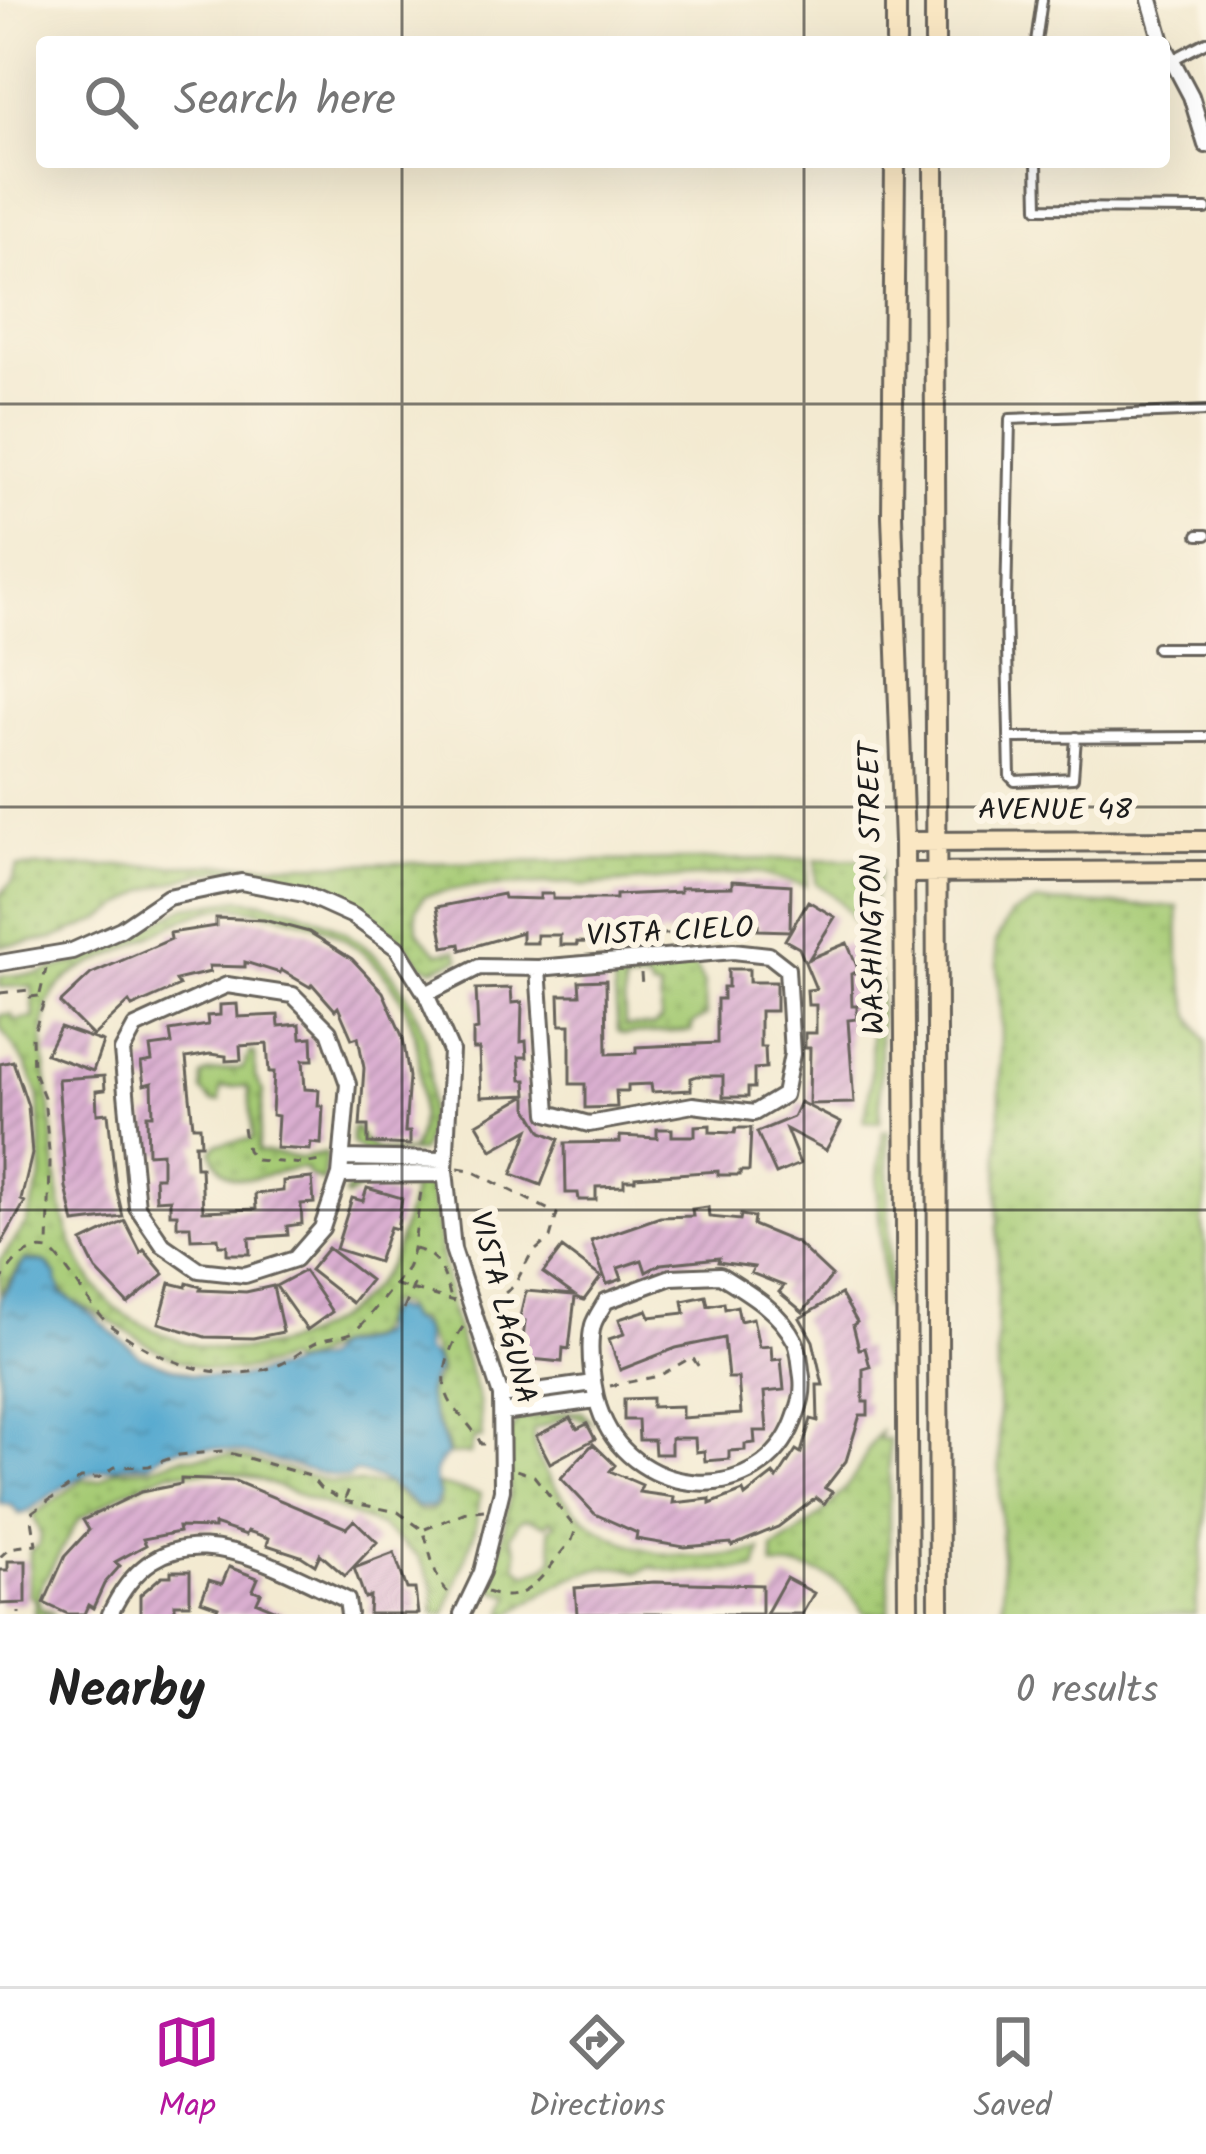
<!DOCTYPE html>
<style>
body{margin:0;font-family:Kalam,sans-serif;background:#f6f6f6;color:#222}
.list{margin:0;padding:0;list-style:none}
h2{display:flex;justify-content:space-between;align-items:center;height:156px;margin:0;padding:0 48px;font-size:51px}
h2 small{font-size:39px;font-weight:400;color:#767676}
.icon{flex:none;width:66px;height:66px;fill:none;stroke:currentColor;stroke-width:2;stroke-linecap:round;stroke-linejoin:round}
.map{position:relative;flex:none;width:1206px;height:1614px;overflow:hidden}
.search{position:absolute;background:#fff;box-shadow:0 12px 48px #0002;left:36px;right:36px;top:36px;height:132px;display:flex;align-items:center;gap:30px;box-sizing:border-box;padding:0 42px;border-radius:12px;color:#767676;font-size:45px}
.sheet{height:372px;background:#fff}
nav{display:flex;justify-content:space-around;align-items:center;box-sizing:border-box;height:168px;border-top:3px solid #e0e0e0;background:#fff;font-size:33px;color:#767676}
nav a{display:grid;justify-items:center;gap:6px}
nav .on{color:#b5179e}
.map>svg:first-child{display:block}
</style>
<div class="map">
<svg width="1206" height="1614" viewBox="0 0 1206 1614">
<defs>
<pattern id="grass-dots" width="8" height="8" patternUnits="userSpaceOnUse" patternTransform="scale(3)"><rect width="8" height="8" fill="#a6cb75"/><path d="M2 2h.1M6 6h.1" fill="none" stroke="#8eae65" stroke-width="1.8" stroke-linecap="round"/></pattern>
<pattern id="water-ripples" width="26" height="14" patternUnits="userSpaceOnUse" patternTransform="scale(3)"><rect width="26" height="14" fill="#53a8cf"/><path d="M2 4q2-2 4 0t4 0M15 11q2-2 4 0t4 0" fill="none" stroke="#4488a7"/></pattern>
<pattern id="building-hatch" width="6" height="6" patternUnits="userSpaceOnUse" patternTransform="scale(3)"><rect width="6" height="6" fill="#daafd0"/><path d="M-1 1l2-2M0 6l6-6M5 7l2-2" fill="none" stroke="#ba96b2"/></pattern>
</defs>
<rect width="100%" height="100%" fill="#fcf5e5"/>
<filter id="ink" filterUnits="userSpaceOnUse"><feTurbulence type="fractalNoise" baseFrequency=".00833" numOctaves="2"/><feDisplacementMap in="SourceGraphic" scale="24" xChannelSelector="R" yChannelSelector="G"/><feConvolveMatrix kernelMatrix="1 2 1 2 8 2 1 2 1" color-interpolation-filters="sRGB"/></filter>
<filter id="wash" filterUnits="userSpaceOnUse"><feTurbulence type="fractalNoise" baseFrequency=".004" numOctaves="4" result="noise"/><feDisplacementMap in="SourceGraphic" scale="48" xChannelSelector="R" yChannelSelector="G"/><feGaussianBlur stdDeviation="2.7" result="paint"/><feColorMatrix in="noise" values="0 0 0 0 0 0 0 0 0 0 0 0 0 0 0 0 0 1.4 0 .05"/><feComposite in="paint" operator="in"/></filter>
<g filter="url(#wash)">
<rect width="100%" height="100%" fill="#f3ead1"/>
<!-- grass -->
<path fill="url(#grass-dots)" stroke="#617448" stroke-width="3" fill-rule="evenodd" d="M 808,859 L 806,886 L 755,872 L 582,886 L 570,883 L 465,887 L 424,896 L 416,910 L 417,931 L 438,953 L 456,950 L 460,959 L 433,969 L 422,965 L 407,945 L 347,895 L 282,873 L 236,869 L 202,873 L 147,890 L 102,919 L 52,939 L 0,946 L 0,895 L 12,882 L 17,867 Z
M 866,859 L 874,873 L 880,872 L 872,908 L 871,950 L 880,982 L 880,1122 L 864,1121 C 872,1089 872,1060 871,1027 C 869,969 872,916 816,883 L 816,860 Z
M 239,899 C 343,906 434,978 430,1090 C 429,1112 429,1135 421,1152 L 367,1154 L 352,1143 L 352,1128 L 357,1128 C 366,1154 386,1151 410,1152 C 425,1134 420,1096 420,1073 C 417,982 351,924 266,912 C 251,910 235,905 221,908 C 184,914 155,935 121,951 C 87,967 51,975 45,1018 C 40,1051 48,1084 51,1117 C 57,1185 59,1250 110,1303 C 123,1316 140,1323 156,1331 C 235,1370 329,1346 382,1275 C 399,1252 405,1217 413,1190 L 364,1185 L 347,1197 L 345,1194 L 353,1181 L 419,1183 L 430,1188 L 452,1314 L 479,1400 L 482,1438 L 474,1438 L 470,1454 L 449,1455 C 446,1431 431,1418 428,1400 C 426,1389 435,1383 439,1373 C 441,1366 424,1328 419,1320 L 409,1319 L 402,1305 L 387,1302 C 379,1312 380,1328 370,1336 C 362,1341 350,1340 341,1343 C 321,1349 313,1363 289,1363 L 286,1359 C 206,1390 166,1355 102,1316 C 93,1310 79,1306 69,1298 C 47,1280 65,1258 25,1260 L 0,1293 L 0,1260 L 26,1224 L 42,1177 L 39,1096 L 26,1065 L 0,1027 L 0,1015 L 12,1014 L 13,1020 L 34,1018 L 32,986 L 0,987 L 0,976 L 36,974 L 85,960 L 186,907 Z
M 1037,902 L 1178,907 L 1179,960 L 1191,1016 L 1206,1042 L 1206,1196 L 1202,1221 L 1206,1252 L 1206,1521 L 1195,1614 L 1003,1614 L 997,1355 L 1001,1012 L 995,943 L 1011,914 Z
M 694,965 L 704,985 L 706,1016 L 693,1023 L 691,1031 L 624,1034 L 618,1031 L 613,973 ZM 648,981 L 652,989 L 660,990 L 661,1020 L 653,1026 L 625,1026 L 624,983 Z
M 250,1052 L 255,1054 L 255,1077 L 263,1092 L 258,1151 L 301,1158 L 326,1153 L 323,1182 L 309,1175 L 305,1168 C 266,1168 229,1202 212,1151 L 217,1144 L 253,1139 L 249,1089 L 245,1086 L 221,1088 L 220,1101 L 212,1102 L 202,1091 L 202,1076 L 209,1072 L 243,1068 Z
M 883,1131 L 888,1131 L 889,1307 L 885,1307 L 877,1185 Z
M 568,1412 L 582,1412 L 591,1422 L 570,1415 L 533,1430 C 532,1454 543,1471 557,1489 C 606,1555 686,1566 761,1550 L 756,1569 L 679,1572 L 650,1567 L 638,1572 C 595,1554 546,1592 511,1614 L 503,1614 L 512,1596 L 488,1588 L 501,1546 L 510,1494 L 510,1434 L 518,1420 ZM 526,1518 L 546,1525 L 550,1519 L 556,1524 L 549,1529 L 554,1558 L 546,1567 L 526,1574 L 516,1566 L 517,1551 L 510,1536 L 519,1521 Z
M 880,1432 L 879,1439 L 889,1440 L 889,1613 L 864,1614 C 844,1577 814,1566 773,1566 L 773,1549 C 806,1530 833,1507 855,1475 C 864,1461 868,1444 880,1432 Z
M 231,1455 L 330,1482 L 387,1485 L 419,1511 L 430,1511 L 440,1504 L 438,1485 L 480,1494 L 475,1531 L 445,1614 L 434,1614 L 433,1585 L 418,1556 L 380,1526 L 258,1479 L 224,1471 L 170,1472 L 123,1492 L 78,1520 L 39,1590 L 39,1607 L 55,1614 L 34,1614 L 35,1600 L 29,1595 L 30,1551 L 39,1545 L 41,1536 L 33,1515 L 83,1480 L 100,1480 L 115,1470 L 149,1468 L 183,1457 Z"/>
<!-- water -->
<path fill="url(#water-ripples)" stroke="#386276" stroke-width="3" d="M 25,1261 L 46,1263 L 56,1275 L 61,1293 L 96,1318 L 141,1357 L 191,1374 L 233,1379 L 322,1359 L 333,1347 L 368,1340 L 380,1332 L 380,1321 L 389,1308 L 404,1311 L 408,1320 C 426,1325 424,1334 425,1351 L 434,1358 L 437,1371 C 412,1397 443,1425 447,1455 C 434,1468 430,1478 440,1495 L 434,1507 L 417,1507 C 398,1488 381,1477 354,1472 L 348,1478 C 296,1474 188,1421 149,1464 C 94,1464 71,1480 27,1512 L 19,1514 L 11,1505 L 0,1504 L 0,1299 Z"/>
<g id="blocks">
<!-- building -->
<path fill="url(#building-hatch)" d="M 732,881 L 791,885 L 790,931 L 758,930 L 758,922 L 734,922 L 734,931 L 695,929 L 695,934 L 658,934 L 658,939 L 640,940 L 640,935 L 616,934 L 615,943 L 577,942 L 577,945 L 560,945 L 560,935 L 537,935 L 537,943 L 522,943 L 522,932 L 461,950 L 460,944 L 444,947 L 437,907 L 503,894 L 504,898 L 540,899 L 540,894 L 553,894 L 553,899 L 616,899 L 616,895 L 680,892 L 680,888 L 732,887 Z
M 808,901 L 835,917 L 809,959 L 847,943 L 859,971 L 851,974 L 852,1006 L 857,1006 L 857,1019 L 848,1020 L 854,1103 L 809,1104 L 810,1048 L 805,1048 L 805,1033 L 816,1033 L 816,1005 L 808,1005 L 807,990 L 816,989 L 799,948 L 785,940 Z
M 216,918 L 264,920 L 309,932 L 352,959 L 383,992 L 403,1038 L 409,1077 L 405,1132 L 410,1132 L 410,1145 L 368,1143 L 368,1126 L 360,1126 L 364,1068 L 358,1037 L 352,1039 L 338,1007 L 335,1010 L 312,984 L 310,987 L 281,970 L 280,973 L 245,962 L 245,967 L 209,966 L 210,972 L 176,980 L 179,986 L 166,992 L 132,1007 L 129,1002 L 93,1036 L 60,1003 L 91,974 L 171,939 L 170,933 L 216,926 Z
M 728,969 L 749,969 L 749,982 L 776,982 L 776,1011 L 760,1011 L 760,1047 L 765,1047 L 766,1068 L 754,1069 L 754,1088 L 748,1088 L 748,1097 L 723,1097 L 723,1076 L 697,1076 L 691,1078 L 691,1090 L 652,1092 L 651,1084 L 628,1085 L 628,1091 L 616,1091 L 617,1107 L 585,1108 L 585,1084 L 570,1084 L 570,1025 L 560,1025 L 559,995 L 580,995 L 579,981 L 606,980 L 607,1054 L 636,1053 L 636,1047 L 717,1043 L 717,999 L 723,999 L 723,987 L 728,987 Z
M 511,988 L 512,1003 L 522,1002 L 521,1042 L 526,1041 L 527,1057 L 519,1057 L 521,1080 L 526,1080 L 527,1095 L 481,1097 L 479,1049 L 473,1049 L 473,1031 L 478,1030 L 476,989 Z
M 237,1004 L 238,1017 L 278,1015 L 279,1026 L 300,1024 L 301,1038 L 312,1037 L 313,1060 L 303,1060 L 305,1089 L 319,1090 L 318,1106 L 323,1106 L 321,1144 L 311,1143 L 310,1150 L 276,1148 L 278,1116 L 272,1115 L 274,1072 L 269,1072 L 267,1044 L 240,1046 L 241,1060 L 226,1061 L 226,1056 L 210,1054 L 186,1058 L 193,1126 L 200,1126 L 201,1144 L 195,1144 L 196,1167 L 201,1167 L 203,1211 L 256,1209 L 255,1194 L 283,1191 L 283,1181 L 312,1178 L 314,1203 L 301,1204 L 302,1224 L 287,1226 L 288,1235 L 249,1238 L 250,1254 L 227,1254 L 227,1245 L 219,1245 L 218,1238 L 191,1239 L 190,1226 L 177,1226 L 177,1214 L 170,1214 L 170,1199 L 156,1200 L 155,1177 L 162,1177 L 162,1153 L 148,1154 L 147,1115 L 153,1115 L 152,1083 L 144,1085 L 141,1063 L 152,1061 L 150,1047 L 172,1044 L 170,1031 L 208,1025 L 207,1016 L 220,1015 L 220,1005 Z
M 60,1027 L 103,1042 L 93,1071 L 46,1054 Z
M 13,1061 L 28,1106 L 32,1154 L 21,1200 L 25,1202 L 0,1246 L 0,1064 Z
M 104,1076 L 105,1090 L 96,1091 L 97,1114 L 108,1113 L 116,1187 L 123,1217 L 74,1223 L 66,1187 L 58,1079 Z
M 527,1095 L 527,1107 L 542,1132 L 559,1139 L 541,1185 L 512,1174 L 529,1129 L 492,1150 L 477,1124 Z
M 800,1102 L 841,1123 L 826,1150 L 786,1129 L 800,1164 L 776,1174 L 757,1132 L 793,1117 Z
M 710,1125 L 710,1132 L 735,1133 L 736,1128 L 751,1128 L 749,1171 L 740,1171 L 740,1175 L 718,1175 L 718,1171 L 635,1177 L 635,1180 L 624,1180 L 624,1186 L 596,1187 L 596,1200 L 579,1200 L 578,1193 L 566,1193 L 565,1143 L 620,1142 L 620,1136 L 657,1138 L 657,1129 L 672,1129 L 672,1136 L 695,1136 L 695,1126 Z
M 367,1188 L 402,1198 L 397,1229 L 390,1227 L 378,1262 L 336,1249 L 352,1198 L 363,1201 Z
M 708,1207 L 709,1217 L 740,1220 L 741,1215 L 754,1217 L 753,1225 L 797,1243 L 832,1276 L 803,1312 L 779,1292 L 784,1286 L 751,1273 L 754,1267 L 718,1262 L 719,1258 L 661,1264 L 646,1272 L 642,1260 L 618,1268 L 622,1279 L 607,1284 L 591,1241 L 660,1217 L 693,1216 L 692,1209 Z
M 125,1221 L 141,1253 L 144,1250 L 164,1274 L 128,1304 L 96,1270 L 82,1242 Z
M 328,1248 L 370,1280 L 352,1303 L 310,1270 Z
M 562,1248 L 601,1277 L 584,1300 L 575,1297 L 569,1349 L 563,1348 L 562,1362 L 521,1358 L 525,1321 L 519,1321 L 526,1291 L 574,1295 L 543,1273 Z
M 304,1271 L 332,1312 L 307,1330 L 276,1286 Z
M 170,1283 L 186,1287 L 187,1283 L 201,1287 L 200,1290 L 246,1292 L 273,1286 L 283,1332 L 253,1338 L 205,1337 L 159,1323 Z
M 841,1294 L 857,1322 L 853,1325 L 859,1349 L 865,1348 L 870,1367 L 863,1369 L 863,1402 L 868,1402 L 868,1415 L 860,1415 L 846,1461 L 825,1488 L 832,1492 L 824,1504 L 816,1498 L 778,1527 L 732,1546 L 731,1543 L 684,1547 L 636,1539 L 637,1533 L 595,1514 L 561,1478 L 593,1444 L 615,1465 L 610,1471 L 642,1485 L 639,1492 L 674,1497 L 673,1503 L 710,1499 L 710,1504 L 743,1491 L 745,1496 L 773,1474 L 777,1479 L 796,1450 L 801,1453 L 811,1419 L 818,1421 L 817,1385 L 823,1385 L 813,1341 L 800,1318 Z
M 706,1296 L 708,1306 L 724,1303 L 725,1309 L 737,1306 L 740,1321 L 753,1318 L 759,1347 L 771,1346 L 772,1360 L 781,1359 L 784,1390 L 764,1392 L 767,1431 L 754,1431 L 755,1443 L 745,1444 L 745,1450 L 729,1451 L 729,1459 L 705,1461 L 704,1451 L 696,1452 L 695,1438 L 671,1438 L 671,1454 L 655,1454 L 654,1440 L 639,1440 L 638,1420 L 624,1420 L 624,1399 L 652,1398 L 652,1407 L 682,1406 L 682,1418 L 741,1414 L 738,1378 L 728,1378 L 724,1338 L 676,1348 L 620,1370 L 609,1339 L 624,1334 L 619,1319 L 647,1310 L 650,1317 L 685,1313 L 683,1301 Z
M 571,1418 L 577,1429 L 587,1424 L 595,1439 L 550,1463 L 536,1436 Z
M 181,1479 L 235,1481 L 346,1528 L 354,1520 L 377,1542 L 345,1576 L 320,1554 L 315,1565 L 301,1556 L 267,1545 L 269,1538 L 248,1531 L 246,1535 L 214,1524 L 214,1528 L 178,1527 L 179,1532 L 143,1539 L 146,1545 L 115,1562 L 120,1566 L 104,1584 L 93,1608 L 88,1605 L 84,1614 L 68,1614 L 44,1603 L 65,1556 L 89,1530 L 83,1520 L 141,1492 L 181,1484 Z
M 394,1553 L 407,1589 L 415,1589 L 418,1614 L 369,1614 L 370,1596 L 365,1598 L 354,1568 Z
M 8,1561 L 26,1561 L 26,1603 L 0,1604 L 0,1570 L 8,1570 Z
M 229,1567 L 258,1578 L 253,1590 L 261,1593 L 257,1602 L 286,1614 L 215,1614 L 218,1607 L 201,1601 L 209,1580 L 222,1584 Z
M 171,1571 L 190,1571 L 190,1604 L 175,1604 L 175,1614 L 140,1614 L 140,1595 L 162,1576 L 171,1576 Z
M 786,1578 L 814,1593 L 802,1614 L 766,1614 Z
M 654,1582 L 762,1585 L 762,1614 L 577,1614 L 575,1588 Z"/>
</g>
</g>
<g filter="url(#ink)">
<use href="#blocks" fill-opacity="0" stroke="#67645b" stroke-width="3"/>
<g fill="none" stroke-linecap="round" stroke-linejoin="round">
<defs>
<path id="lane" d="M 1036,42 L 1042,0
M 1172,60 L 1206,42
M 1037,162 L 1038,208 L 1206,209
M 1198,535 L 1206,535
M 1157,648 L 1206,648
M 1076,737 L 1073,778 L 1015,781 L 1010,776 L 1006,606 L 1010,419 L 1206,411
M 1009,738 L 1206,737"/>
<path id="street" d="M 1150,0 L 1162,42
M 1164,45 L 1191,96 L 1206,145
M 733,951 L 769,955 L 787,969 L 792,1054 L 784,1095 L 754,1113 L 693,1105 L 589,1124 L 548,1113 L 538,968 Z
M 0,963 L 72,951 L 121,929 L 168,897 L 241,882 L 304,894 L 353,916 L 397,948 L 426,994 L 451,1051 L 445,1170 L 453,1249 L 501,1396 L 502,1490 L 482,1572 L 462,1614
M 227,985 L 293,995 L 329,1031 L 348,1084 L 340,1175 L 322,1228 L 295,1259 L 245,1275 L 199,1270 L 163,1245 L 137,1207 L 122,1051 L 135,1027 Z
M 426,994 L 479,967 L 538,968
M 342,1158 L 445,1160
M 340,1175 L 445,1174
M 720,1275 C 749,1293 779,1310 795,1341 C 800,1350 800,1366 802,1377 C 804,1394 800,1404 794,1421 C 761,1508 636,1500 602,1416 C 593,1395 587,1348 593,1325 C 595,1318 602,1308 606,1301 L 671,1277 Z
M 501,1396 L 593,1383
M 503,1413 L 596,1400
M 110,1614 C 165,1497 264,1562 347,1600 L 349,1614"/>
<path id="secondary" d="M 896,42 L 896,0
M 935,42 L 935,0
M 895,162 L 892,516 L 904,842 L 908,1614
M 934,162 L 939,1614
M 904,842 L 1206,841
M 904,873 L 1206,871"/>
</defs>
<!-- lane casing -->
<use href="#lane" stroke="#67645b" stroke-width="14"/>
<!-- street casing -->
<use href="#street" stroke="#67645b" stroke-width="20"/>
<!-- secondary casing -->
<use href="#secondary" stroke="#67645b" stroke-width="24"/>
<!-- path -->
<path stroke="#67645b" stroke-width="3" stroke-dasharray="9 9" stroke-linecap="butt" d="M 641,973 L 642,986
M 0,993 L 29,990 L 30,997 L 39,996 L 44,1002 L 32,1037 L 33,1070 L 44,1097 L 50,1162 L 48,1248
M 40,994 L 46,969
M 243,1128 L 247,1150 L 255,1160 L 303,1164 L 326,1160
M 458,1168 L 470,1170 L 557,1214 L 550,1238 L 531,1254 L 514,1286 L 505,1293 L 483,1300
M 414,1249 C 440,1253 445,1276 451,1299
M 504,1272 L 510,1287
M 0,1284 C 8,1267 25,1245 48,1250 C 60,1252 92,1312 111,1326 C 156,1360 223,1388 281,1364 C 295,1358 306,1346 320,1341 C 331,1337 345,1337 355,1331 C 361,1327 403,1275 407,1268 C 416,1251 417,1209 422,1187
M 396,1285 L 455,1301
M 404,1309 L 417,1277
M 463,1327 C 449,1346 437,1381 451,1403 C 461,1418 473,1427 481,1444 L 489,1444
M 610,1386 L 659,1376 L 692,1357 L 699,1367
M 345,1499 L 351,1484
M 425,1529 L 466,1512 L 484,1510
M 0,1557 L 10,1548 L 36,1544 L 31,1513 L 81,1478 L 98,1478 L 115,1467 L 149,1466 L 179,1455 L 223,1451 L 310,1476 L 320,1488 L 344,1501 L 398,1512 L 423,1530 C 431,1551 434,1587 455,1598
M 487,1592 C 530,1609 545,1569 572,1540 L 576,1529 L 534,1476 L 516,1470
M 19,1612 L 19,1614"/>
<!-- lane -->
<use href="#lane" stroke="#fff" stroke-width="8"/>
<!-- street -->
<use href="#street" stroke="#fff" stroke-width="14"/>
<!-- secondary -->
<use href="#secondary" stroke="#fae7c3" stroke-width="18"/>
</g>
</g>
<!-- grid -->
<path fill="none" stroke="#1c1c1c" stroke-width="3" stroke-opacity="0.55" d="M 402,0 L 402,42M 804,0 L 804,42M 402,162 L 402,1614M 804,162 L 804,1614M 0,404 L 1206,404M 0,807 L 1206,807M 0,1210 L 1206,1210"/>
<g text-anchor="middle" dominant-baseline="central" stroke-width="12" stroke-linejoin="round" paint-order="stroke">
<!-- street labels -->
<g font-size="30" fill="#1c1c1c" stroke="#fcf5e5">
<text x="1055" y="811">AVENUE 48</text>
<text transform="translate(873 888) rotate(-91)">WASHINGTON STREET</text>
<text transform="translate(670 933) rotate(-3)">VISTA CIELO</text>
<text transform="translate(502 1308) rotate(76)">VISTA LAGUNA</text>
</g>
</g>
</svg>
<div class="search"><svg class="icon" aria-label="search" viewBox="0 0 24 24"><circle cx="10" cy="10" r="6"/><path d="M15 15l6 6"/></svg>Search here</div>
</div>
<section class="sheet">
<h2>Nearby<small>0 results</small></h2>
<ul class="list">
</ul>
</section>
<nav>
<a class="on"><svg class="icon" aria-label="map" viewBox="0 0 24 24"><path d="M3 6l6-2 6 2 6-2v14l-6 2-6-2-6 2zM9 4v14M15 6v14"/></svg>Map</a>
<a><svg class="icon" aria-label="directions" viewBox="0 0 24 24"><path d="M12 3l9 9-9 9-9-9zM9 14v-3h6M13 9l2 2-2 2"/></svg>Directions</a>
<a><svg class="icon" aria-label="saved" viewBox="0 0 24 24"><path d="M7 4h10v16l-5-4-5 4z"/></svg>Saved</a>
</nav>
